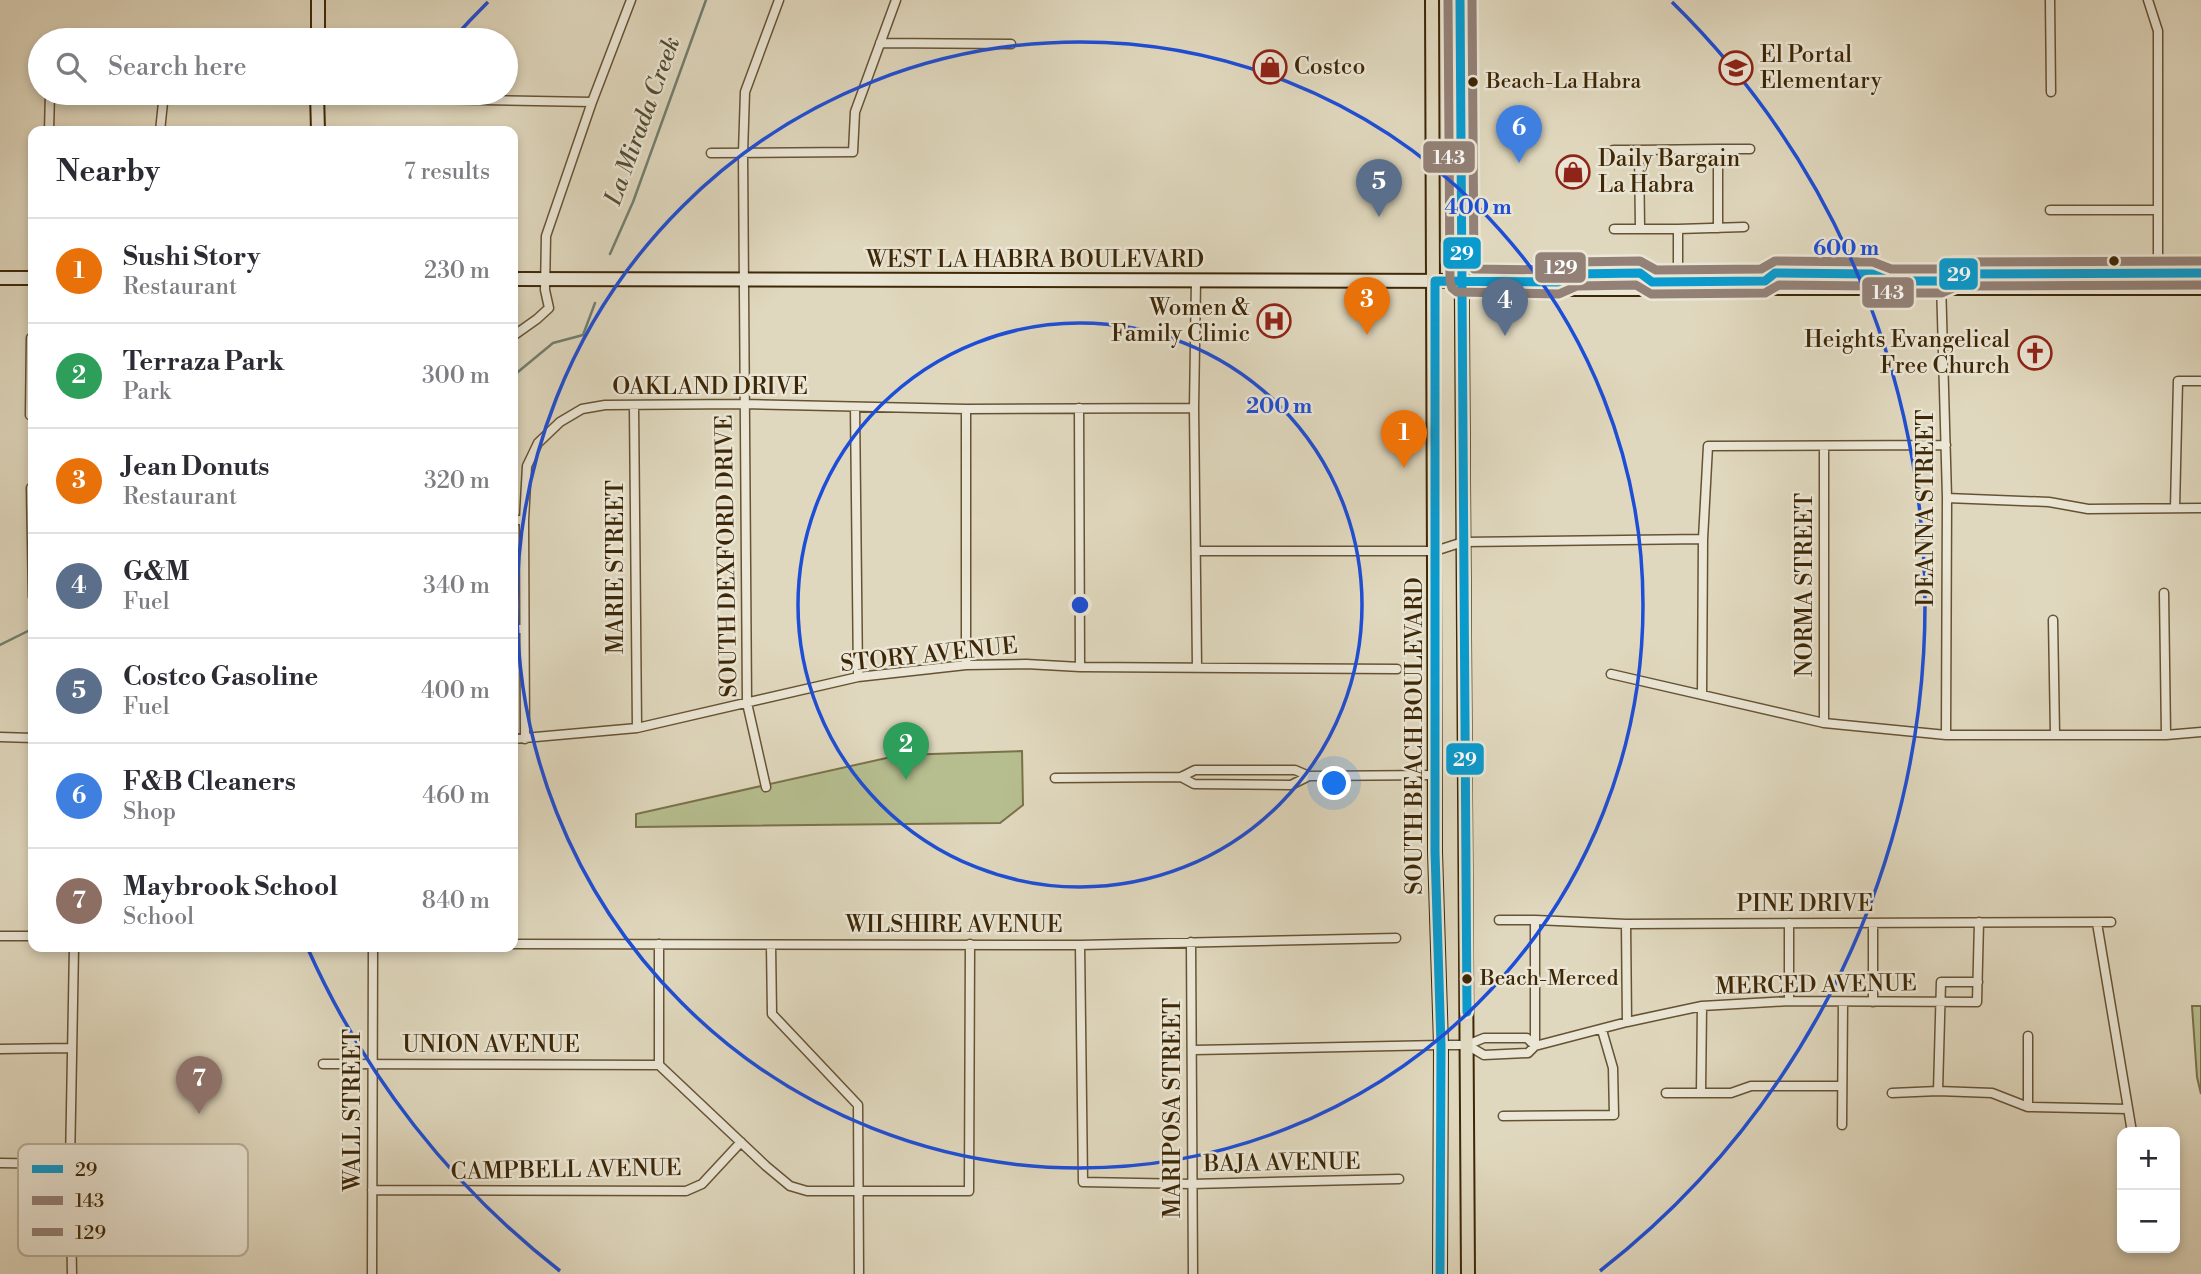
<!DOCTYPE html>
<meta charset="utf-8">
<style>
body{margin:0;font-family:"Libre Bodoni",serif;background:#f2f2f3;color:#2b2b33}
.controls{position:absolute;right:21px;bottom:21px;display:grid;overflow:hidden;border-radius:14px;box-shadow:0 4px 10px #0003}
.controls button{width:63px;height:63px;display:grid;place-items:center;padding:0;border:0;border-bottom:2px solid #e1e1e2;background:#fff;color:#2b2b33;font:35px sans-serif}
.you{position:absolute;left:1335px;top:784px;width:24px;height:24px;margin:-18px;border:5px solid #fff;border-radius:50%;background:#1a73e8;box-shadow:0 0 0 10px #1a73e833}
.badge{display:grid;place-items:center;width:46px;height:46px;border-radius:50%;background:#111827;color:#fff;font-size:23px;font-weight:700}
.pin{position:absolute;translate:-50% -58px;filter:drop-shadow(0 2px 4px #0008)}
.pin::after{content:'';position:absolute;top:37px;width:24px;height:21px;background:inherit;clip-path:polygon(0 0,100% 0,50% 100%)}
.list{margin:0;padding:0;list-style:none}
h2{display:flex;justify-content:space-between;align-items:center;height:91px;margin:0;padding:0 28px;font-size:30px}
h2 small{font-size:23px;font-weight:400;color:#7c7c81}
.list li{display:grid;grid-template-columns:46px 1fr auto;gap:21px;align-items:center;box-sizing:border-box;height:105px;padding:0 28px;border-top:2px solid #e1e1e2}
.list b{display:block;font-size:26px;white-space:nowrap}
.list p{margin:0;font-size:23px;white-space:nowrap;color:#7c7c81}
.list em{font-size:23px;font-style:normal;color:#7c7c81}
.icon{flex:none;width:38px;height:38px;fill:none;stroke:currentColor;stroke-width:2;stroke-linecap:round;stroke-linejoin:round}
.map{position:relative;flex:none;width:2201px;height:1274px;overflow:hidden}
.search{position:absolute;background:#fff;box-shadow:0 4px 10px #0003;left:28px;top:28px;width:490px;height:77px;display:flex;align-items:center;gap:18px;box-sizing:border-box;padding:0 24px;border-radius:38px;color:#7c7c81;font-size:26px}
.panel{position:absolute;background:#fff;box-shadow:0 4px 10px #0003;left:28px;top:126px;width:490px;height:826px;border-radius:14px}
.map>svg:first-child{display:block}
</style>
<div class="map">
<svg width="2201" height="1274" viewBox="0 0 2201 1274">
<rect width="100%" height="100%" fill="#e0d8be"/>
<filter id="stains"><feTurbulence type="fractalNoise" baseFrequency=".00286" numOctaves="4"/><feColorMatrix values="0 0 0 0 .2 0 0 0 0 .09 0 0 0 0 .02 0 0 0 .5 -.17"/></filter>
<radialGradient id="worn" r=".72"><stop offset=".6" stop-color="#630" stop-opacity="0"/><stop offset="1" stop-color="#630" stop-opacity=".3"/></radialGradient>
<!-- green -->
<path fill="#b6be8f" stroke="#7a724a" stroke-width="2" d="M 1022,751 L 1023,805 L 1000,823 L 636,827 L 636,814 L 900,755 Z
M 2192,1006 L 2201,1006 L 2201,1094 L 2197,1077 Z"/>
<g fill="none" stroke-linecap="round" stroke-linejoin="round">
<!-- stream -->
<path stroke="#717f70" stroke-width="2.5" d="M 610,254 L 633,202 L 706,0
M 513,376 L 553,343 L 583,335 L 595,303
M 0,645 L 32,629"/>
<defs>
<path id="street" d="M 2050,0 L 2051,92
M 2148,0 L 2158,31 L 2158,288
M 880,43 L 1011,44
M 317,97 L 592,102
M 49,131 L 50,93
M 160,131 L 164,93
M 1718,149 L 1750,149
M 1613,150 L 1639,150
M 711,153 L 853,152 L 855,112 L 896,0
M 2050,210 L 2156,210
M 1640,228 L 1639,150 L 1718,149 L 1718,228
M 1614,229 L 1678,229
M 1196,280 L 1194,408 L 1197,667
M 1941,281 L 1947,498 L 1946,735
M 1678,282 L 1678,229 L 1744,227
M 513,336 L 537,319 L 549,308 L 545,290 L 546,236 L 592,102 L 631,0
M 33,338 L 31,338 L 30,415 L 33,415
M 634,406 L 637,728
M 855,407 L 858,677
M 1079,408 L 1080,667
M 966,409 L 966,665
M 33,488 L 31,488 L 33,597
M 1947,498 L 2049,502 L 2088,509 L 2201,508
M 2175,508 L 2178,381 L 2201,381
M 513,520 L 524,520
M 1197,551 L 1435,551 L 1463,542 L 1703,539
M 2164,593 L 2166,735
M 2053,620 L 2055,734
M 513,629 L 523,629
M 1611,674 L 1824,723 L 1946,735 L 2166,735 L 2201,732
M 1702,694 L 1703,539 L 1708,446 L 1946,445
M 1824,723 L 1824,447
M 0,737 L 33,738
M 513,739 L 637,728 L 858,677 L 966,665 L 1026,664 L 1080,667 L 1397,669
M 525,739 L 524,520 L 527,466 L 538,443 L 560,422 L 582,409 L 605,405 L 744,404 L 966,409 L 1194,408
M 1181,777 L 1194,784 L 1291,785 L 1309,776 L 1436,775
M 1055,778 L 1181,777 L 1195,770 L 1295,770 L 1309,776
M 766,787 L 747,703 L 743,153 L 745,92 L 779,0
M 1499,920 L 1535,920 L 1626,924 L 2111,922
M 1535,920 L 1535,1046
M 1789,923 L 1789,1001
M 1873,923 L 1873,1002
M 2097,923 L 2132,1132
M 1626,924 L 1627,1022
M 0,936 L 33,936
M 1191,942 L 1193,1274
M 513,944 L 1080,945 L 1396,938
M 659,944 L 659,1065
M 771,945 L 772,1014 L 858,1105 L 859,1274
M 1080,945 L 1083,1182 L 1192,1184 L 1399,1179
M 2028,1036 L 2028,1107
M 1467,1045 L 1484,1038 L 1527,1038 L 1535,1046
M 0,1049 L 72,1048
M 1194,1050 L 1441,1045 L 1467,1045 L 1484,1055 L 1528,1053 L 1535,1046 L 1627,1022 L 1702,1006 L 1789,1001 L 1977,1002 L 1979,922
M 323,1064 L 659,1065
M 659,1065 L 766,1166 L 790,1186 L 807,1191 L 969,1191 L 970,944
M 1938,1091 L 1941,982 L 1978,982
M 1701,1092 L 1702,1006
M 1666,1093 L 1731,1093 L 1751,1086 L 1841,1086
M 1892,1093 L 1938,1091 L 1992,1093 L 2028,1107 L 2128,1109
M 1503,1116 L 1614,1115 L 1613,1068 L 1602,1030
M 1842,1125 L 1843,1002
M 0,1163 L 70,1164
M 372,1190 L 686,1191 L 702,1184 L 741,1142
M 72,1274 L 70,1164 L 74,947
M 372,1274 L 373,947"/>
<path id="secondary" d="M 318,40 L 318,0
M 317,93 L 318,131
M 0,278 L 33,278
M 513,279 L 1477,281 L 1558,282 L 1572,289 L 1639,289 L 1652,282 L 1765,281 L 1775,273 L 1872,274 L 1889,281 L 1941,281 L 1955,274 L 2201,273
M 1765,281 L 1774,288 L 1875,288 L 1889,281
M 1941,281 L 1954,288 L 2201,288
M 1558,282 L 1574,274 L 1640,273 L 1652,282"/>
<path id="primary" d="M 1432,0 L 1435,852 L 1441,1045 L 1440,1274
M 1460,0 L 1468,1274"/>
</defs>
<!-- street casing -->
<use href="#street" stroke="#665334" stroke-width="11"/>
<!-- secondary casing -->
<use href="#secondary" stroke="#3d2706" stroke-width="16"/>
<!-- primary casing -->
<use href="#primary" stroke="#3d2706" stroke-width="16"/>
<!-- street -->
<use href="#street" stroke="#ebe6d5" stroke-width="8"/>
<!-- secondary -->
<use href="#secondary" stroke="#ebe6d5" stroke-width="12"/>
<!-- primary -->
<use href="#primary" stroke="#e0d8be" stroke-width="12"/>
<defs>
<path id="bus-1" d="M 1460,0 L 1467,1012
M 1440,1274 L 1441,1045 L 1435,852 L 1435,281 L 1558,282 L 1574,274 L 1640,273 L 1652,282 L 1765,281 L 1775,273 L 1872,274 L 1889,281 L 1941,281 L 1955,274 L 2201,273"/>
<path id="bus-2" d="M 1448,0 L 1450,281 L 1452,288 L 1457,292 L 1559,294 L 1577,286 L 1636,285 L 1651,294 L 1765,293 L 1779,285 L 1870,286 L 1889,293 L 1942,293 L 1958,286 L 2201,285"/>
<path id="bus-3" d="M 1472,0 L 1474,269 L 1555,270 L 1573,262 L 1640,261 L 1656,270 L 1761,269 L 1775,261 L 1873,262 L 1891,269 L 1938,269 L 1955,262 L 2201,261"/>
</defs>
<!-- bus-1 casing -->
<use href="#bus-1" stroke="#ebe6d5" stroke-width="14"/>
<!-- bus-2 casing -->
<use href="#bus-2" stroke="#ebe6d5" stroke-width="14"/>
<!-- bus-3 casing -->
<use href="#bus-3" stroke="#ebe6d5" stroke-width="14"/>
<!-- bus-1 -->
<use href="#bus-1" stroke="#099bcf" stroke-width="9"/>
<!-- bus-2 -->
<use href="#bus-2" stroke="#938177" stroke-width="9"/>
<!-- bus-3 -->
<use href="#bus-3" stroke="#938177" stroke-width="9"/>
</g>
<!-- distance rings -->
<g fill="none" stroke="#1d4ed8" stroke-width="3.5">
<circle cx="1080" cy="605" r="282"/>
<circle cx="1080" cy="605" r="563"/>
<path d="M560 1271A845 845 0 0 1 308 949M452 40A845 845 0 0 1 488 2M1672 2A845 845 0 0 1 1600 1271"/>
</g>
<!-- icons -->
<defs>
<symbol id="shop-ring" viewBox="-11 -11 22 22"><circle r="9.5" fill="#ebe6d5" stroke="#8f2418" stroke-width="1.5"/><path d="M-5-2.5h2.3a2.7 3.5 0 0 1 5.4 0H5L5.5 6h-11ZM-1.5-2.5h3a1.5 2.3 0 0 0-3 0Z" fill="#8f2418"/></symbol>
<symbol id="school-ring" viewBox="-11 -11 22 22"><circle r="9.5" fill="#ebe6d5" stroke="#8f2418" stroke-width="1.5"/><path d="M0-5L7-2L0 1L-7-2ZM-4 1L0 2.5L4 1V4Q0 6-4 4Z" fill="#8f2418"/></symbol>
<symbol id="hospital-ring" viewBox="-11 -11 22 22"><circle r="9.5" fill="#ebe6d5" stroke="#8f2418" stroke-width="1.5"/><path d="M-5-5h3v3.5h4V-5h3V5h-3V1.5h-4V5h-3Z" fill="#8f2418"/></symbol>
<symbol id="church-ring" viewBox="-11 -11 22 22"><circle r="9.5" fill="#ebe6d5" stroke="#8f2418" stroke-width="1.5"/><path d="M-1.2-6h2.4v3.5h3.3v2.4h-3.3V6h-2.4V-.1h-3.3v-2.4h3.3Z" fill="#8f2418"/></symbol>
</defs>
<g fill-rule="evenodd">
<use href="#shop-ring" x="1251" y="48" width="38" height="38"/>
<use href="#school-ring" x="1717" y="49" width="38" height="38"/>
<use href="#shop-ring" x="1554" y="153" width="38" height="38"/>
<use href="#hospital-ring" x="1255" y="302" width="38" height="38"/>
<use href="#church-ring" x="2016" y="334" width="38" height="38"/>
</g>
<!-- markers -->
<g fill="#3d2706" stroke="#ebe6d5" stroke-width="2.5">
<circle cx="1473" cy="82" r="6"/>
<circle cx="2114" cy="261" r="6"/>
<circle cx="1467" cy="979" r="6"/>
</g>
<g text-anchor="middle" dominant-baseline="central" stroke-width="5" stroke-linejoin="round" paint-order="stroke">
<!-- bus labels -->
<g font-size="21" fill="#3d2706" stroke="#ebe6d5" text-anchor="start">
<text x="1486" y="82">Beach-La Habra</text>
<text x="1480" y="979">Beach-Merced</text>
</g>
<!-- poi labels -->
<g font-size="23" fill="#3d2706" stroke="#ebe6d5" text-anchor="start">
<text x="1760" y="55">El Portal<tspan x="1760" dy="26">Elementary</tspan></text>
<text x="1294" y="67">Costco</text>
<text x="1598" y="159">Daily Bargain<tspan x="1598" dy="26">La Habra</tspan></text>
<text x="1250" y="308" text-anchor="end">Women &amp;<tspan x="1250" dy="26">Family Clinic</tspan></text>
<text x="2010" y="340" text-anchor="end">Heights Evangelical<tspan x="2010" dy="26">Free Church</tspan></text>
</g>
<!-- street labels -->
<g font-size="23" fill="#3d2706" stroke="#ebe6d5">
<text x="1035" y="260">WEST LA HABRA BOULEVARD</text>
<text x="710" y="387">OAKLAND DRIVE</text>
<text transform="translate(1926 508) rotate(-90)">DEANNA STREET</text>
<text transform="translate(727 556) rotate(-91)">SOUTH DEXFORD DRIVE</text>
<text transform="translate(616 567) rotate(-90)">MARIE STREET</text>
<text transform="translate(1805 585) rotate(-90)">NORMA STREET</text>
<text transform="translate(929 655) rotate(-6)">STORY AVENUE</text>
<text transform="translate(1415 736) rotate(-90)">SOUTH BEACH BOULEVARD</text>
<text x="1805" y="904">PINE DRIVE</text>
<text x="954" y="925">WILSHIRE AVENUE</text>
<text transform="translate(1816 985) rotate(-1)">MERCED AVENUE</text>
<text x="491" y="1045">UNION AVENUE</text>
<text transform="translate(1173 1108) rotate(-90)">MARIPOSA STREET</text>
<text transform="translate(353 1110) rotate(-90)">WALL STREET</text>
<text transform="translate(1282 1163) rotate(-1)">BAJA AVENUE</text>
<text transform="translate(566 1170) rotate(-1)">CAMPBELL AVENUE</text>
</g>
<!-- water labels -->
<g font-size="24" font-style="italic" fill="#534c32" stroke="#ebe6d5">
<text transform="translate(643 121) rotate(-70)">La Mirada Creek</text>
</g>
</g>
<!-- legend -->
<rect x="18" y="1144" width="230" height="112" rx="10" fill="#ebe6d5" stroke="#b7ad97" stroke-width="2"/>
<rect x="32" y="1165" width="31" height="8" fill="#099bcf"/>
<rect x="32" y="1196" width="31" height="9" fill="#938177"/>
<rect x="32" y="1228" width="31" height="8" fill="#938177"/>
<g font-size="19" fill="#3d2706">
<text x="75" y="1176">29</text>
<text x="75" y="1207">143</text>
<text x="75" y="1239">129</text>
</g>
<circle cx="1080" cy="605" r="10" fill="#1d4ed8" stroke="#ebe6d5" stroke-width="3.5"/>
<g font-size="21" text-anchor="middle" font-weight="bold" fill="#1d4ed8" stroke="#ebe6d5" stroke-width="5" stroke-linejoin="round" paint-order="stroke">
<text x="1478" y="214">400 m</text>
<text x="1846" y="255">600 m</text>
<text x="1279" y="413">200 m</text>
</g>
<g stroke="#ebe6d5" stroke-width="2.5">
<rect x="1422" y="140" width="54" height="34" rx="7" fill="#938177"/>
<rect x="1442" y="236" width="40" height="34" rx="7" fill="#099bcf"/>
<rect x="1534" y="251" width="53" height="33" rx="7" fill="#938177"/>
<rect x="1938" y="257" width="41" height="34" rx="7" fill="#099bcf"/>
<rect x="1861" y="276" width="54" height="33" rx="7" fill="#938177"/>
<rect x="1445" y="742" width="40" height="34" rx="7" fill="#099bcf"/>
</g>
<g font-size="19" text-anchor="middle" font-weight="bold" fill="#fff">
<text x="1449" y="164">143</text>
<text x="1462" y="260">29</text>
<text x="1561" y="274">129</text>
<text x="1959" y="281">29</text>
<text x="1888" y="299">143</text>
<text x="1465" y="766">29</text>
</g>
<rect width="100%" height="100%" filter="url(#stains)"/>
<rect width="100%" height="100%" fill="url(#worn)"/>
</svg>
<div class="controls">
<button>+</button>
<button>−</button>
</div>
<div class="you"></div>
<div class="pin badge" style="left:1404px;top:468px;background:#e8710a">1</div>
<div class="pin badge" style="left:906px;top:780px;background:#2e9e5b">2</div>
<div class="pin badge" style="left:1367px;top:335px;background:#e8710a">3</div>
<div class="pin badge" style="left:1505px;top:336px;background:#5c6f8a">4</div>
<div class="pin badge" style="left:1379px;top:217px;background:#5c6f8a">5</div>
<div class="pin badge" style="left:1519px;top:163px;background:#3f7fe0">6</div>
<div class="pin badge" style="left:199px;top:1114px;background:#8d6e63">7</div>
<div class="search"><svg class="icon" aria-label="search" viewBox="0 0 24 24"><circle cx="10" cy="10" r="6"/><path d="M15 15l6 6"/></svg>Search here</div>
<section class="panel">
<h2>Nearby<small>7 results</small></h2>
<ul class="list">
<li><span class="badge" style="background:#e8710a">1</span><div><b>Sushi Story</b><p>Restaurant</p></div><em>230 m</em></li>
<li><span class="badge" style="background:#2e9e5b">2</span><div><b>Terraza Park</b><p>Park</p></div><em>300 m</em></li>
<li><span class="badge" style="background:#e8710a">3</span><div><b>Jean Donuts</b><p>Restaurant</p></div><em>320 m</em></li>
<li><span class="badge" style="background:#5c6f8a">4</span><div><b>G&amp;M</b><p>Fuel</p></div><em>340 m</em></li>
<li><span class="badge" style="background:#5c6f8a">5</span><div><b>Costco Gasoline</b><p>Fuel</p></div><em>400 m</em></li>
<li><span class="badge" style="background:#3f7fe0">6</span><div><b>F&amp;B Cleaners</b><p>Shop</p></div><em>460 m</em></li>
<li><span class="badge" style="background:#8d6e63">7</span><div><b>Maybrook School</b><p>School</p></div><em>840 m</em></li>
</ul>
</section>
</div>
